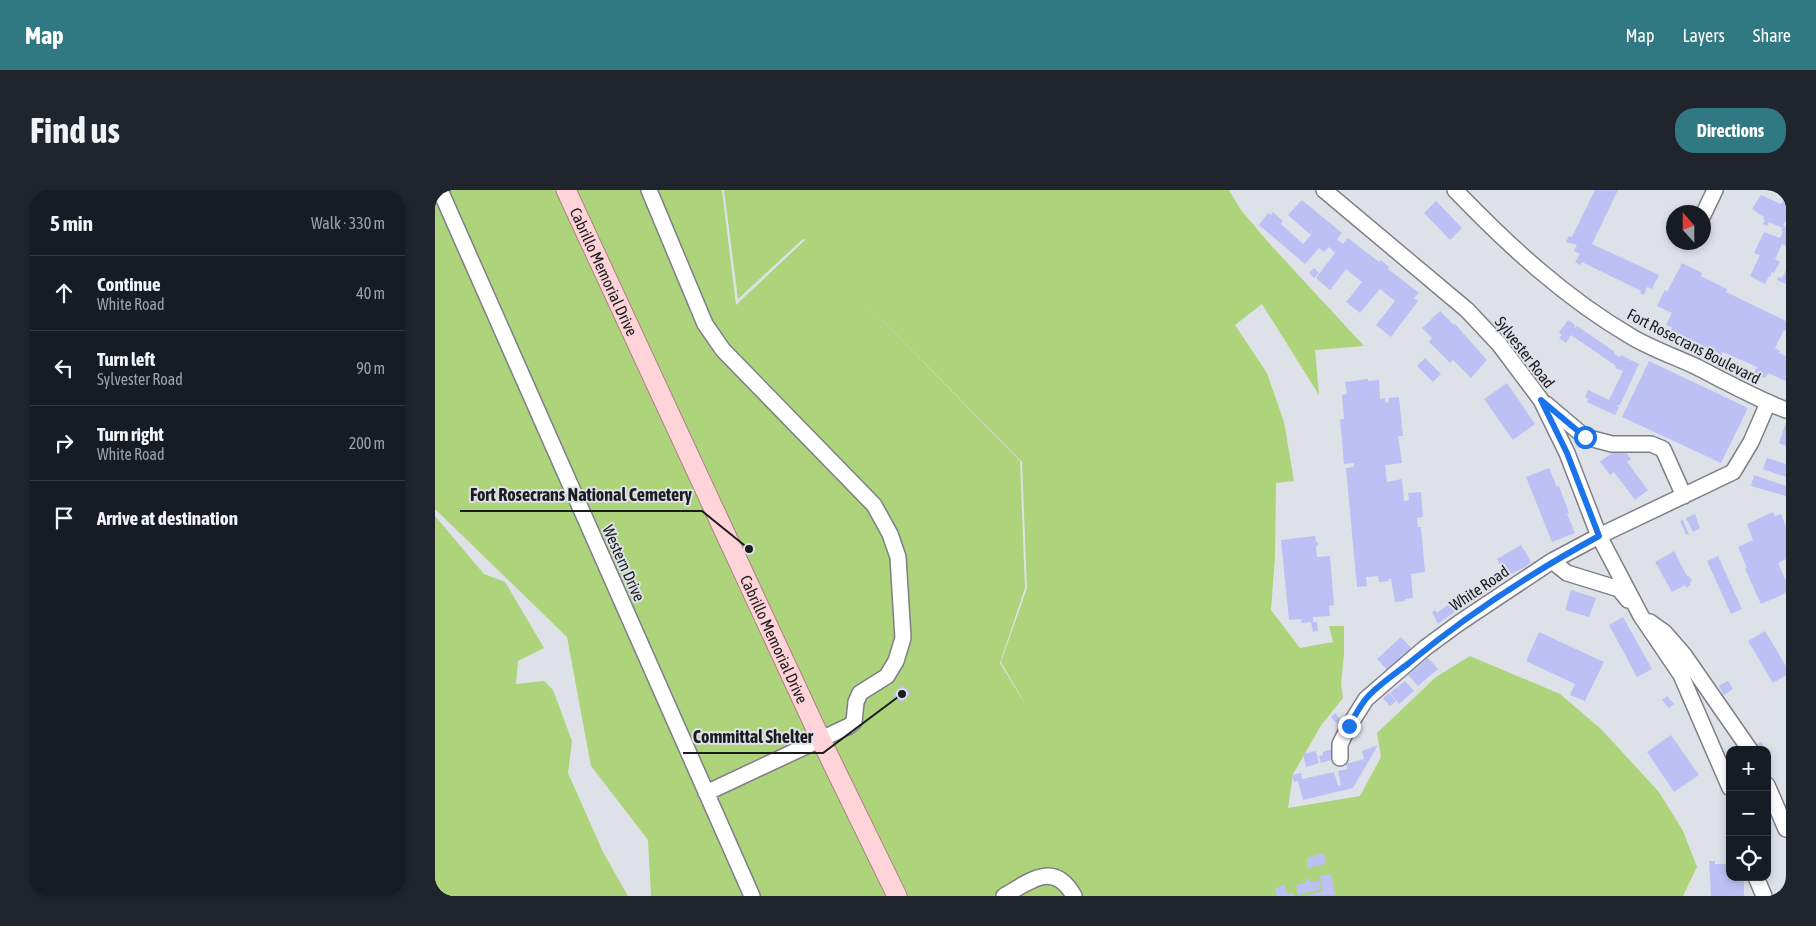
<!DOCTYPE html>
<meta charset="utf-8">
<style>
body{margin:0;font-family:"Asap Condensed",sans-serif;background:#20242c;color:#f1f3f6}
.controls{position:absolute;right:15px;bottom:15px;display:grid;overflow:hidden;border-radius:10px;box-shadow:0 2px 8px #0003}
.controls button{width:45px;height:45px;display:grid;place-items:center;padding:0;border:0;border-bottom:1px solid #363941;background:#171b24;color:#f1f3f6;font:25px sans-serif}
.compass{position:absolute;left:1231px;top:15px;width:45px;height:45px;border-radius:50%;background:#171b24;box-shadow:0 2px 8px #0003;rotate:339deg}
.stop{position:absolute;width:15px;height:15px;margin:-11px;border:4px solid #1a73e8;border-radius:50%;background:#fff}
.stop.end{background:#1a73e8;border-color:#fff;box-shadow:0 1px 5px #0008}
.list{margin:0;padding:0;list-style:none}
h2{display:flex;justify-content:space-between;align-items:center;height:65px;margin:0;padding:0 20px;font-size:21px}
h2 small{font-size:16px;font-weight:400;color:#9ea1a6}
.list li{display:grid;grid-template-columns:32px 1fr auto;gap:15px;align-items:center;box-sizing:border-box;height:75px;padding:0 20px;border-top:1px solid #363941}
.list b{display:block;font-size:19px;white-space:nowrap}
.list p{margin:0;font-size:16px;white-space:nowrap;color:#9ea1a6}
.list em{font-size:16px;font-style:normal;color:#9ea1a6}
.icon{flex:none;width:28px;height:28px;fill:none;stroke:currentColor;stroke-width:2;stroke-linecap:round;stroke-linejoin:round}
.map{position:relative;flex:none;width:1351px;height:706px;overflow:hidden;border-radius:20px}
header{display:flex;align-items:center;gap:30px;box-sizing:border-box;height:70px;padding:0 25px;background:#307882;color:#fff}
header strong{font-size:24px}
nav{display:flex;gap:28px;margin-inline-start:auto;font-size:18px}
.intro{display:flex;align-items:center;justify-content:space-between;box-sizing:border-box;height:120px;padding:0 30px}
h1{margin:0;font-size:35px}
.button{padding:12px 22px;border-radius:20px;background:#307882;color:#fff;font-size:18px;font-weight:700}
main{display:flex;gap:30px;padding:0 30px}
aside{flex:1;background:#171b24;border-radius:20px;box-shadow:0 2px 8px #0003}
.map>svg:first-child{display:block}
</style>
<header>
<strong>Map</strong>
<nav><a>Map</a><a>Layers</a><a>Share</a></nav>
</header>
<div class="intro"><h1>Find us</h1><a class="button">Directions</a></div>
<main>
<aside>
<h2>5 min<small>Walk · 330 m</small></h2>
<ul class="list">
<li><svg class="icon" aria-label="ahead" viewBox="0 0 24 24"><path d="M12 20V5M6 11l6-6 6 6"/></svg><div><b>Continue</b><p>White Road</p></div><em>40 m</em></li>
<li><svg class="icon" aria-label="left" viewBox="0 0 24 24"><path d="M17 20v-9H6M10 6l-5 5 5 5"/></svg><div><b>Turn left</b><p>Sylvester Road</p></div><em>90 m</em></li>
<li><svg class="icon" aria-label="right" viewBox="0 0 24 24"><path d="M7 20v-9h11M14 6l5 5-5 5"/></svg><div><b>Turn right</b><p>White Road</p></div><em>200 m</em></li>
<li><svg class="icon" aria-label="arrive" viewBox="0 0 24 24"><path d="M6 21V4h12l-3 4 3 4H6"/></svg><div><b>Arrive at destination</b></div></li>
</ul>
</aside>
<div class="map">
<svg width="1351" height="706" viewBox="0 0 1351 706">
<rect width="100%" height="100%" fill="#dfe1e9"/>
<!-- green -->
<path fill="#add37b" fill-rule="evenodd" d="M 0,0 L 287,0 L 301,115 L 370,50 L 368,49 L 303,109 L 289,0 L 794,0 L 806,20 L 833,52 L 929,156 L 880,160 L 884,205 L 827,114 L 800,135 L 832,183 L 849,232 L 859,291 L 841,293 L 840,367 L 836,420 L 865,458 L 898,452 L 894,436 L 909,436 L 909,463 L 906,494 L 908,508 L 887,534 L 858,584 L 853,618 L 925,606 L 946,567 L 942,543 L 1001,487 L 1035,466 L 1125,504 L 1166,539 L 1224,602 L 1248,641 L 1262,677 L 1248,706 L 216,706 L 213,650 L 156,576 L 132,447 L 0,319 ZM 403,85 L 587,272 L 592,398 L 566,472 L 593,519 L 565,473 L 590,398 L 585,271 Z
M 0,326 L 49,384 L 70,392 L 109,458 L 83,471 L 81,494 L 109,491 L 118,500 L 137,551 L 133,583 L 168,662 L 193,706 L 0,706 Z"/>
<!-- building -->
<path fill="#bcc0f5" d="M 1160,0 L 1183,0 L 1157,54 L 1224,85 L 1217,99 L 1212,97 L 1209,105 L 1205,103 L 1206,101 L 1147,72 L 1145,75 L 1140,72 L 1145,64 L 1139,61 L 1142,55 L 1131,52 L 1134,46 L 1137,47 Z
M 1326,5 L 1346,14 L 1349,9 L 1351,10 L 1351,31 L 1348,35 L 1351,37 L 1351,56 L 1347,54 L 1340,69 L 1345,72 L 1339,83 L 1337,82 L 1335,87 L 1334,86 L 1330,94 L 1315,86 L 1325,65 L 1319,63 L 1329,42 L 1345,48 L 1348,41 L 1346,40 L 1347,38 L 1334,32 L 1332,36 L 1328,34 L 1330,30 L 1328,29 L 1329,27 L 1317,19 Z
M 867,10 L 907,43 L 902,49 L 908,54 L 913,48 L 944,72 L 946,70 L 954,77 L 953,79 L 984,103 L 979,108 L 983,111 L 956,147 L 941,135 L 960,111 L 945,99 L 925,123 L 911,112 L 927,92 L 911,79 L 895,100 L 881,88 L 900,63 L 894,57 L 889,62 L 884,58 L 870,74 L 824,35 L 833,23 L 836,25 L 838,22 L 848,31 L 846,34 L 868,54 L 876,45 L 853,25 Z
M 1001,11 L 1027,38 L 1015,50 L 989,23 Z
M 1247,73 L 1267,83 L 1266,86 L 1292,99 L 1291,102 L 1351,131 L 1351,141 L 1349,140 L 1340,158 L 1345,161 L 1344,163 L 1351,166 L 1351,191 L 1333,183 L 1330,188 L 1319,183 L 1322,177 L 1288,162 L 1287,165 L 1236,140 L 1237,137 L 1231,135 L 1237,123 L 1222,116 L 1230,100 L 1232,102 Z
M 879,78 L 884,83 L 879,88 L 874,83 Z
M 1351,80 L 1351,94 L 1342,90 L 1343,87 L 1347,88 Z
M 1005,121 L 1019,135 L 1020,134 L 1052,170 L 1036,188 L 1018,170 L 1015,173 L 994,152 L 997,148 L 987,138 Z
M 1133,130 L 1140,135 L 1139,137 L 1141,138 L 1142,136 L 1180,162 L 1179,164 L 1185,167 L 1186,165 L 1194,169 L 1193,171 L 1196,170 L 1204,174 L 1185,215 L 1182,215 L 1182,216 L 1184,217 L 1180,225 L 1152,212 L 1153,209 L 1150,207 L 1153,200 L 1174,210 L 1188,181 L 1180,178 L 1181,176 L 1136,145 L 1131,153 L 1124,148 L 1127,145 L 1124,142 Z
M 990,168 L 1006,184 L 998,192 L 982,176 Z
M 1214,171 L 1313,218 L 1286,273 L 1187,227 Z
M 933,189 L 933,191 L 944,190 L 945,209 L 950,208 L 951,213 L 954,212 L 953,208 L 964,207 L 968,246 L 963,246 L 967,273 L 950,275 L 952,292 L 967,289 L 969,311 L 974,310 L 973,303 L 986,302 L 988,327 L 982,328 L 983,337 L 986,337 L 990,382 L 976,384 L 978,408 L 970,409 L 970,411 L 960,412 L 956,389 L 953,389 L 954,391 L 944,392 L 943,386 L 931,387 L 932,396 L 922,397 L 911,278 L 919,277 L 919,273 L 909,274 L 905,229 L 909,229 L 907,205 L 912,204 L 910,192 Z
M 1072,193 L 1100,234 L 1078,250 L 1049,209 Z
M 1351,232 L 1351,256 L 1344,253 Z
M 1186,256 L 1196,269 L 1192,272 L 1213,300 L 1200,310 L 1179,282 L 1175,285 L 1165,272 Z
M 1332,268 L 1351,274 L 1351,287 L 1328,279 Z
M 1114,278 L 1122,297 L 1124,296 L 1134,323 L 1132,324 L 1140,343 L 1117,352 L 1091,287 Z
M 1319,285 L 1351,296 L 1351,306 L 1316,296 Z
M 1338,322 L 1340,326 L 1346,324 L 1351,336 L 1351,369 L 1343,373 L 1351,391 L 1351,401 L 1349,404 L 1326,414 L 1310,379 L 1312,378 L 1303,357 L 1318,350 L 1312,334 Z
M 1260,324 L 1265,338 L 1258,342 L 1251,328 Z
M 1248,330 L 1254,344 L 1251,345 L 1245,331 Z
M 880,346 L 881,351 L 884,354 L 881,356 L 882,367 L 895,366 L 899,415 L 894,416 L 895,426 L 878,427 L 878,432 L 882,432 L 883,441 L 878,442 L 876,432 L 867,433 L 866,429 L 854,430 L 846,350 Z
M 1086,355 L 1096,372 L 1090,377 L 1072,386 L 1062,369 Z
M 1239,361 L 1252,386 L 1254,386 L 1257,391 L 1255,392 L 1256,395 L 1251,398 L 1250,395 L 1237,402 L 1220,372 Z
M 1283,366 L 1307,419 L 1296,424 L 1272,371 Z
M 1035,398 L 1041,406 L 1003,434 L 997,422 L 1000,420 L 1002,423 Z
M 1136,400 L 1161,408 L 1154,427 L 1130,420 Z
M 1188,427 L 1217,479 L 1202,487 L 1174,435 Z
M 1330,441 L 1351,476 L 1351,485 L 1338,493 L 1313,451 Z
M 1104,442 L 1169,472 L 1150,511 L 1135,505 L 1140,494 L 1091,471 Z
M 966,447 L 978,460 L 954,482 L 942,469 Z
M 993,468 L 1003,479 L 983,496 L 973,485 Z
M 970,491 L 979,501 L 964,514 L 955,503 Z
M 1293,491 L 1298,499 L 1289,505 L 1284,496 Z
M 467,495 L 476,502 L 466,513 L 458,505 Z
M 954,503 L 961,511 L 955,516 L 948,508 Z
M 1232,506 L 1239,514 L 1234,518 L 1227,510 Z
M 900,523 L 908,532 L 904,536 L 896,527 Z
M 1236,545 L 1264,585 L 1239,602 L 1212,562 Z
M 1326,552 L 1331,560 L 1320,560 L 1318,557 Z
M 943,555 L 918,598 L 868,610 L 863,591 L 859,592 L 857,585 L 866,583 L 867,589 L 899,582 L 903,596 L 906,595 L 903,581 L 912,579 L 911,574 L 929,569 L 927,561 Z
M 897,559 L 899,569 L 886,573 L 884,566 L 888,565 L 888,562 Z
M 881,561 L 884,573 L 871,577 L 868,564 Z
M 889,663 L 891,674 L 872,678 L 872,668 Z
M 1274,671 L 1280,671 L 1280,674 L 1295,674 L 1295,687 L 1309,687 L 1309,706 L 1276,706 Z
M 896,684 L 900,705 L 869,706 L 888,701 L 885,686 Z
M 873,688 L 874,692 L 884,690 L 886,699 L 863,705 L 861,695 L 871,693 L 870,689 Z
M 850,695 L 852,704 L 858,703 L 859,706 L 842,706 L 840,698 Z"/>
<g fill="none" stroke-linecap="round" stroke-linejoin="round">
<defs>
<path id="minor" d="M 5,0 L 317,706
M 214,0 L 270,134 L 288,160 L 439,315 L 455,344 L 463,367 L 468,448 L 461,471 L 452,486 L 425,503 L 421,512 L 419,532 L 414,536 L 271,603
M 889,0 L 1032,120 L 1064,154 L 1106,210 L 1132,263 L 1164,346 L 1206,426 L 1246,485 L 1295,598
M 1020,0 C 1073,55 1130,108 1197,147 C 1217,159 1241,167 1262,177 C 1291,192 1320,208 1351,220
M 1268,25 L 1280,0
M 1111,214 L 1150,247 L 1177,254 L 1216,254 L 1228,259 L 1249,306
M 1117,371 L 1132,383 L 1184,399 L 1193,410
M 1215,432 L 1229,442 L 1249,465 L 1315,560
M 905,568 L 905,554 L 914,536 L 931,509 L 990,458 L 1024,433 L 1117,371 L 1164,346 L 1298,282 L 1316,252 L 1333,213
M 1332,595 L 1351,639
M 1321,687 L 1329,706
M 569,706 C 595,691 619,670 639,706"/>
<g id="major">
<path id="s1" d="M 131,0 L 386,550 L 462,706"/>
</g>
</defs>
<!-- minor casing -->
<use href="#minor" stroke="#7e7f87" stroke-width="18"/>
<!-- major casing -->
<use href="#major" stroke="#af8188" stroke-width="21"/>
<!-- minor -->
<use href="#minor" stroke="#fff" stroke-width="15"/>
<!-- major -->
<use href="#major" stroke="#ffd4d9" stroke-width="19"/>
</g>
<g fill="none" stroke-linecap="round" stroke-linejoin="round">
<!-- route -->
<path stroke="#1a73e8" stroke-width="6" d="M 914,536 C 919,527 924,518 930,510 C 939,498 961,483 974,473 C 1033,424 1096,383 1164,346 L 1132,263 L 1106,210 L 1150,247"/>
</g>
<g text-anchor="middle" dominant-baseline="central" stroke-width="4" stroke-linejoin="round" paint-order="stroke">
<!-- street labels -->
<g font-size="16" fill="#1b1c1f" stroke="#dfe1e9">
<text stroke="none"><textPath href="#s1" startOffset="90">Cabrillo Memorial Drive</textPath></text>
<text transform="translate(1259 156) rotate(27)">Fort Rosecrans Boulevard</text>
<text transform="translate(1090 162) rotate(52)">Sylvester Road</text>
<text transform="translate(189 373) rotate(66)">Western Drive</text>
<text transform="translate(1044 398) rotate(-34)">White Road</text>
<text stroke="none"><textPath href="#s1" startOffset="495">Cabrillo Memorial Drive</textPath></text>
</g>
</g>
<!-- callouts -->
<path fill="none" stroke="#1b1c1f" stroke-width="2" d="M314 359L267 321H25M467 504L388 563H248"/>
<g fill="#1b1c1f" stroke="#dfe1e9" stroke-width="2">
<circle cx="314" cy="359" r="5"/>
<circle cx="467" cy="504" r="5"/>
</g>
<g font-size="18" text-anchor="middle" font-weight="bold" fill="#1b1c1f" stroke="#dfe1e9" stroke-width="4" stroke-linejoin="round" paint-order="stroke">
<text x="146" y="311">Fort Rosecrans National Cemetery</text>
<text x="318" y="553">Committal Shelter</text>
</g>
</svg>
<div class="controls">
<button>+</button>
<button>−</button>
<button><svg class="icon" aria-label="locate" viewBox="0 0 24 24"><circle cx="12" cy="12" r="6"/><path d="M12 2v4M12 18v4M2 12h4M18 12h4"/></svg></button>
</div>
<svg class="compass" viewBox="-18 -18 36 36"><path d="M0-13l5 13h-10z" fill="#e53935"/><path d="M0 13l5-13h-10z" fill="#9ea1a6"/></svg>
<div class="stop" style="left:1150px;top:247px"></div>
<div class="stop end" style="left:914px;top:536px"></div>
</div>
</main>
